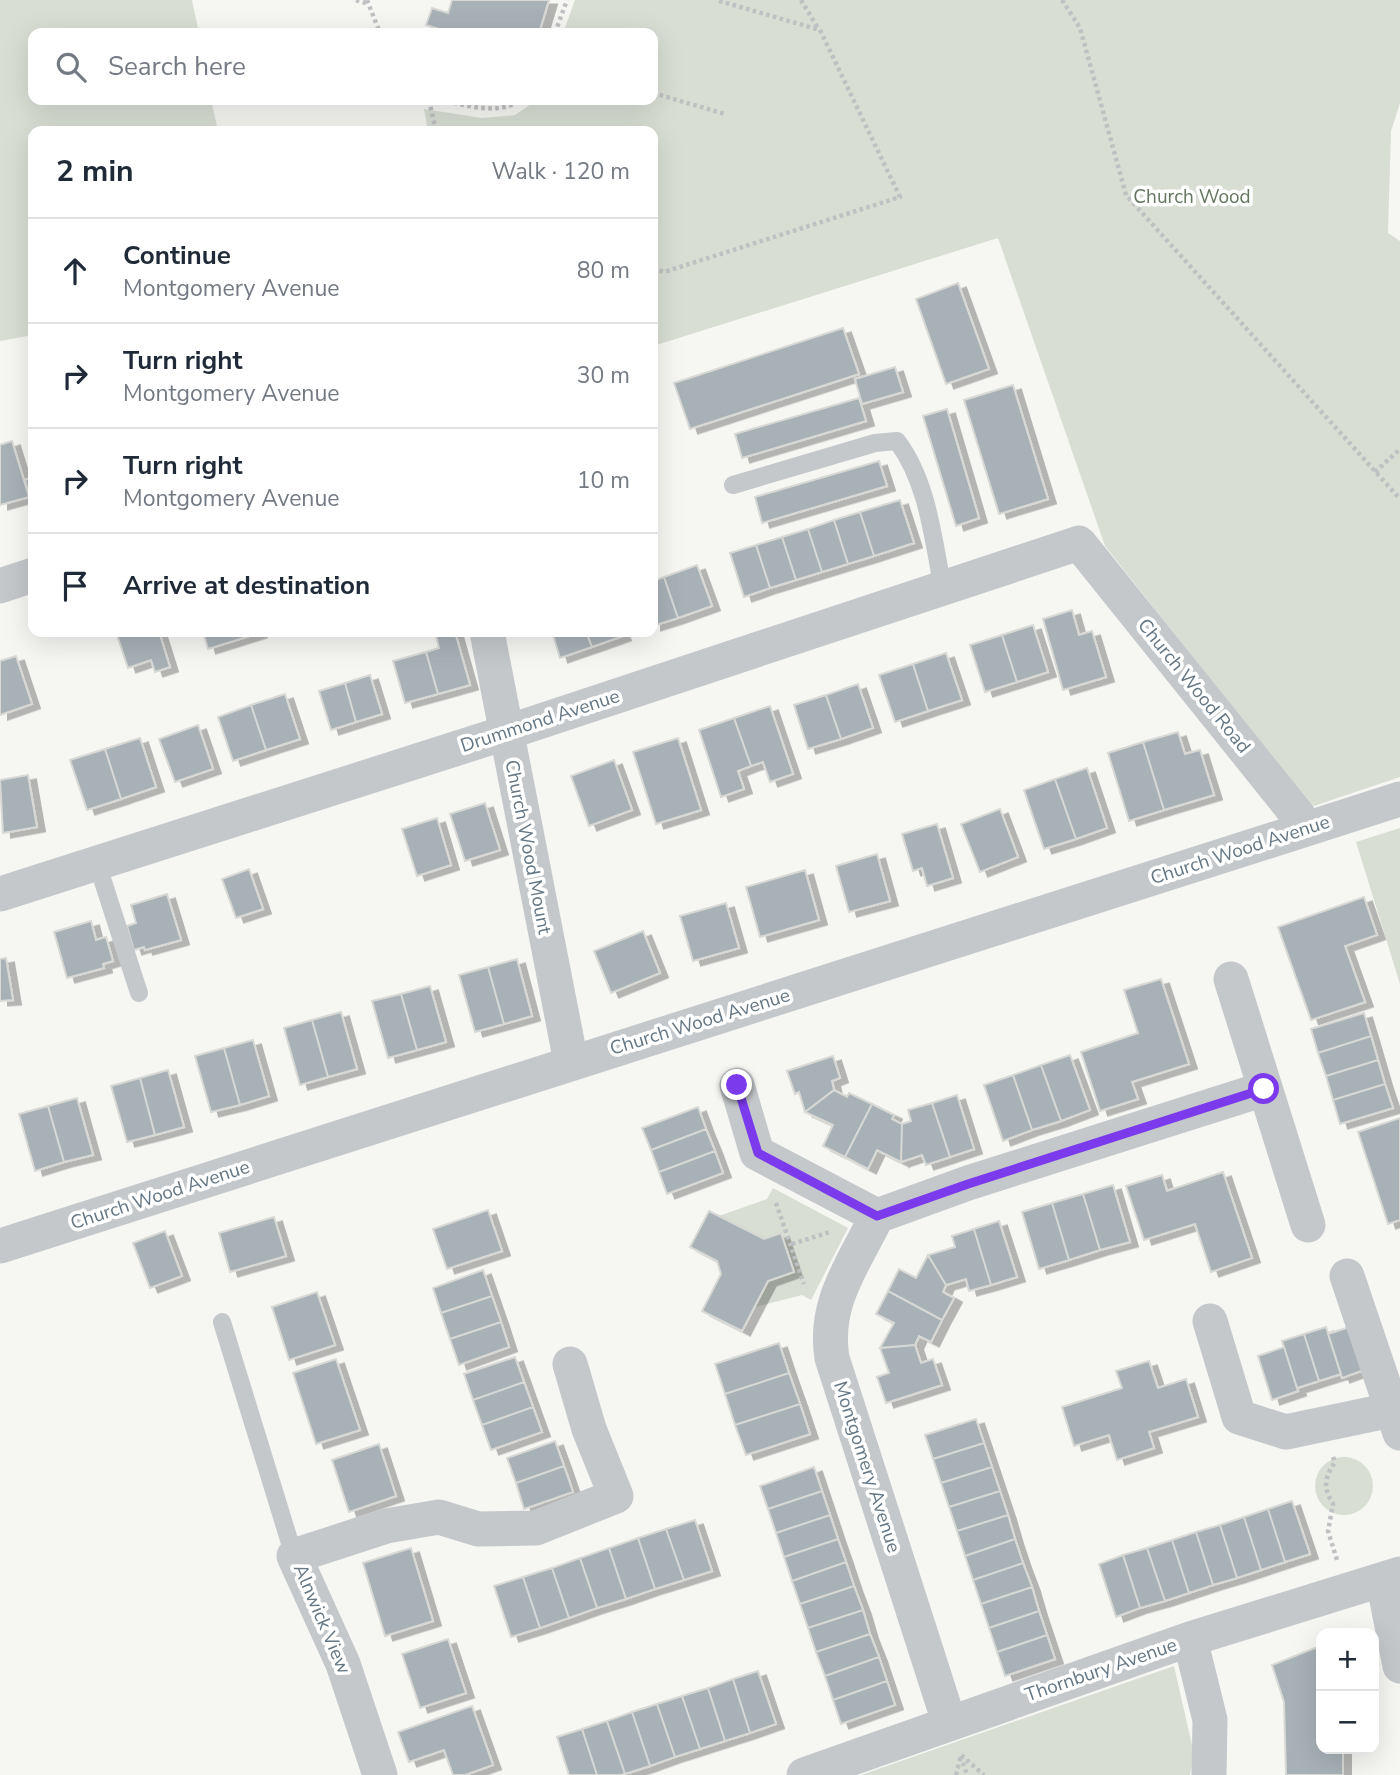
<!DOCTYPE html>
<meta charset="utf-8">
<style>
body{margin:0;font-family:"Nunito Sans",sans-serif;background:#f2f2f3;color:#1f2937}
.controls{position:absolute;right:21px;bottom:21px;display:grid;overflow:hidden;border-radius:14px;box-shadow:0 7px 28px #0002}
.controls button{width:63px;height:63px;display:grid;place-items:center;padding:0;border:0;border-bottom:2px solid #e0e1e3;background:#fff;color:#1f2937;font:35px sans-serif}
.stop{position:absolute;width:21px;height:21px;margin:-16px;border:5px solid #7c3aed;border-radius:50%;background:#fff}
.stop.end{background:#7c3aed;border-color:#fff;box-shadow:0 2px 7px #0008}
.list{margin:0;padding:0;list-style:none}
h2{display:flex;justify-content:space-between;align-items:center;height:91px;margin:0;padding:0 28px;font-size:30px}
h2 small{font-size:23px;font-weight:400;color:#747a83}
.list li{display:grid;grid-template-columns:46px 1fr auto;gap:21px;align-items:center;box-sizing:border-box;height:105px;padding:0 28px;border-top:2px solid #e0e1e3}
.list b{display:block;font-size:26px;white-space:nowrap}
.list p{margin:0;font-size:23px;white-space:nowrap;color:#747a83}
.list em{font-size:23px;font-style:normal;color:#747a83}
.icon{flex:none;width:38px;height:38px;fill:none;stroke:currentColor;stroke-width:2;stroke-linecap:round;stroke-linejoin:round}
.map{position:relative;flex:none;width:1400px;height:1775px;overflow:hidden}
.search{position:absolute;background:#fff;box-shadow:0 7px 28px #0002;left:28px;top:28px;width:630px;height:77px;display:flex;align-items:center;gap:18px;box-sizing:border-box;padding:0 24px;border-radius:14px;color:#747a83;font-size:26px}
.panel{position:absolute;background:#fff;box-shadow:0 7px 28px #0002;left:28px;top:126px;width:630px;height:511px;border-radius:14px}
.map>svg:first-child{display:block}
</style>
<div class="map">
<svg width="1400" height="1775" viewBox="0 0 1400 1775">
<defs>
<filter id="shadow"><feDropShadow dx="8" dy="4.5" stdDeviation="0" flood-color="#0004"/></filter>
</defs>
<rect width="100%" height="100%" fill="#f6f6f3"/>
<!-- green -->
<path fill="#d8ded4" d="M 0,0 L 192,0 L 199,33 L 33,33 L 33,100 L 211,100 L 218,131 L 33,131 L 33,335 L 0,341 Z
M 575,0 L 1400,0 L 1400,103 L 1391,131 L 1388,233 L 1400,241 L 1400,777 L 1311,807 L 1105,546 L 998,238 L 653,346 L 653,131 L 428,131 L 424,109 L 482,118 L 515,115 L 537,100 L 653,100 L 653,33 L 563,33 Z
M 1400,828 L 1400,984 L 1356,842 Z
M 773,1188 L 848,1228 L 811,1300 L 802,1295 L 755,1307 L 768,1281 L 794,1272 L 781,1234 L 764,1239 L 719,1216 L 767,1199 Z
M1315 1486a29 29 0 1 1 58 0a29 29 0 1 1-58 0Z
M 1174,1666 L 1194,1754 L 1190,1775 L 861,1775 Z"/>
<!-- building -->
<path fill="#a8b1b6" stroke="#d8d8d5" stroke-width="2" filter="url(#shadow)" d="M 452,0 L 549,0 L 539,33 L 452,33 L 426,25 L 432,8 L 448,13 Z
M 958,283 L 989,369 L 946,384 L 916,299 Z
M 843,328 L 859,374 L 690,429 L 674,383 Z
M 895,367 L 903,392 L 862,404 L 855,379 Z
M 1013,385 L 1048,499 L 999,514 L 964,400 Z
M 859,398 L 866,421 L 742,458 L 735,434 Z
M 947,409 L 979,518 L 956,526 L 923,416 Z
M 12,441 L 29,497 L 0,505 L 0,445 Z
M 879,461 L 887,486 L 762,523 L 755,497 Z
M 33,477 L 33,508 L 25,480 Z
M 900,500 L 914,543 L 874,556 L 860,512 Z
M 860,512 L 874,556 L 848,564 L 834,520 Z
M 834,520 L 848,564 L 822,572 L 808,529 Z
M 808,529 L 822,572 L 796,580 L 782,537 Z
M 782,537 L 796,580 L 770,588 L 756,545 Z
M 756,545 L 770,588 L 744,597 L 730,553 Z
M 697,565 L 712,606 L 678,618 L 664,577 Z
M 664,577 L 678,618 L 653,626 L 653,581 Z
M 1072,610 L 1079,635 L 1092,631 L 1106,677 L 1063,690 L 1043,619 Z
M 1033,625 L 1048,672 L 1017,682 L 1002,635 Z
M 116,632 L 159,632 L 170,667 L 155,672 L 151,660 L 128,668 Z
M 203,632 L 259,632 L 259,633 L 208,649 Z
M 455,632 L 470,685 L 438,694 L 426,652 L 439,648 L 436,636 Z
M 552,632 L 586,632 L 592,647 L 560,658 Z
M 586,632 L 621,632 L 623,636 L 592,647 Z
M 1002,635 L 1017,682 L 985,692 L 970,645 Z
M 426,652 L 438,694 L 405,703 L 393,661 Z
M 946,653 L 962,700 L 928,711 L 913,664 Z
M 16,656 L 32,704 L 0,715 L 0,661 Z
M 913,664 L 928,711 L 895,722 L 879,675 Z
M 370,675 L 382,714 L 356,722 L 345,683 Z
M 345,683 L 356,722 L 331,730 L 319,691 Z
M 858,684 L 873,728 L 841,739 L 826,695 Z
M 285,694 L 300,739 L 266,750 L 251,705 Z
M 826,695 L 841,739 L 808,749 L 794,705 Z
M 251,705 L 266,750 L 233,761 L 218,717 Z
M 770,706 L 793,774 L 770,782 L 763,762 L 751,766 L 734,718 Z
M 734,718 L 751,766 L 738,771 L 744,789 L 721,797 L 699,730 Z
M 198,725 L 213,769 L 175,782 L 159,739 Z
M 1178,732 L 1185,754 L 1200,750 L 1214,795 L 1164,810 L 1143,742 Z
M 140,738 L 156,787 L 121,799 L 105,749 Z
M 678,738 L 701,810 L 656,824 L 633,752 Z
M 1143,742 L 1164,810 L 1129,821 L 1108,753 Z
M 105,749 L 121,799 L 87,810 L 70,760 Z
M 614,760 L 632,810 L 589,826 L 571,776 Z
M 1087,768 L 1107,828 L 1076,839 L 1055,779 Z
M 28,775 L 37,827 L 3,833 L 0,780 Z
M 1055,779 L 1076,839 L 1044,849 L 1024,790 Z
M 485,803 L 500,850 L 465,861 L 450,814 Z
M 1000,809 L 1018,857 L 980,872 L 961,824 Z
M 437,818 L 451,865 L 417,876 L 402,829 Z
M 937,824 L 953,878 L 927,886 L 922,868 L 913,871 L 902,834 Z
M 877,854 L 890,901 L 849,912 L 836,866 Z
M 249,869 L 263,909 L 236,918 L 222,879 Z
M 805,870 L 819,920 L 760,937 L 746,887 Z
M 167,894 L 181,940 L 145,950 L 144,947 L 134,950 L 127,926 L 136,923 L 131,905 Z
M 1364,897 L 1377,935 L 1345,946 L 1365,1002 L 1311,1020 L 1278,927 Z
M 726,903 L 739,948 L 693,961 L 680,916 Z
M 91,921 L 96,940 L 106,937 L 113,961 L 103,964 L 104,968 L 67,978 L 54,932 Z
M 643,931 L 660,973 L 611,993 L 594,951 Z
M 6,958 L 13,1000 L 0,1001 L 0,959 Z
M 517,959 L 532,1016 L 504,1024 L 488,967 Z
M 488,967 L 504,1024 L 475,1032 L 459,975 Z
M 1161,979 L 1189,1064 L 1132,1082 L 1138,1099 L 1100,1111 L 1081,1052 L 1138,1033 L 1124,990 Z
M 430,986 L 446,1042 L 417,1050 L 401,994 Z
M 401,994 L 417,1050 L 388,1058 L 372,1001 Z
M 341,1012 L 357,1069 L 328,1077 L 312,1020 Z
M 1364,1013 L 1371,1036 L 1318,1053 L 1311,1029 Z
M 312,1020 L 328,1077 L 300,1085 L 284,1028 Z
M 1371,1036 L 1378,1060 L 1326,1076 L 1318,1053 Z
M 253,1040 L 269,1096 L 240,1105 L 224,1048 Z
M 224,1048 L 240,1105 L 211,1112 L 195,1056 Z
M 1070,1055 L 1090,1110 L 1061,1121 L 1041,1065 Z
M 833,1056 L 840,1078 L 832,1081 L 834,1090 L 805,1112 L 799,1092 L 795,1094 L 787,1071 Z
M 1378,1060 L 1385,1084 L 1333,1100 L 1326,1076 Z
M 1041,1065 L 1061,1121 L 1032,1130 L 1013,1075 Z
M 168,1070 L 184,1127 L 155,1135 L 140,1078 Z
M 1013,1075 L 1032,1130 L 1003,1141 L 984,1085 Z
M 140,1078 L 155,1135 L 127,1142 L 111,1086 Z
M 1385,1084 L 1393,1108 L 1340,1124 L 1333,1100 Z
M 834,1090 L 847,1097 L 849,1093 L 872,1104 L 845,1157 L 823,1146 L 833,1125 L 805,1112 Z
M 957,1095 L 974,1149 L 950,1157 L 932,1103 Z
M 77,1098 L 93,1155 L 64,1162 L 48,1106 Z
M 932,1103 L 950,1157 L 926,1165 L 922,1155 L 901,1162 L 902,1124 L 911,1121 L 908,1110 Z
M 872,1104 L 894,1115 L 892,1119 L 902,1124 L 901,1162 L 877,1150 L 868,1169 L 845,1157 Z
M 48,1106 L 64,1162 L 35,1171 L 19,1114 Z
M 698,1107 L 706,1129 L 651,1150 L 642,1128 Z
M 1400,1118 L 1400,1220 L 1388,1224 L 1358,1132 Z
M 706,1129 L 715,1151 L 659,1172 L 651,1150 Z
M 715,1151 L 723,1173 L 667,1194 L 659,1172 Z
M 1223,1172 L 1252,1258 L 1211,1272 L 1195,1224 L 1144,1240 L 1126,1186 L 1162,1175 L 1167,1191 Z
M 1113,1185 L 1130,1242 L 1100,1250 L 1083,1194 Z
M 1083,1194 L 1100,1250 L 1069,1260 L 1052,1203 Z
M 1052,1203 L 1069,1260 L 1039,1269 L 1022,1212 Z
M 488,1210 L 502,1251 L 447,1269 L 433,1229 Z
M 709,1211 L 764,1239 L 781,1233 L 794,1272 L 768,1281 L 742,1331 L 702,1311 L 721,1274 L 717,1261 L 690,1247 Z
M 274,1217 L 286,1256 L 230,1272 L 219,1233 Z
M 999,1221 L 1017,1277 L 991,1285 L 974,1229 Z
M 974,1229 L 991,1285 L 969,1291 L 966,1279 L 946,1285 L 928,1255 L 955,1247 L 952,1236 Z
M 165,1231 L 182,1276 L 150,1288 L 133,1243 Z
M 928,1255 L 946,1285 L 943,1292 L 954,1298 L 942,1320 L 888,1291 L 899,1269 L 916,1278 Z
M 483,1270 L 492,1296 L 441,1313 L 433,1288 Z
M 888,1291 L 942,1320 L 931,1342 L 919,1336 L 915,1345 L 880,1348 L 894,1323 L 876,1314 Z
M 317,1292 L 335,1345 L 289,1360 L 272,1307 Z
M 492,1296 L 501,1322 L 450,1339 L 441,1313 Z
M 501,1322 L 509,1347 L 459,1365 L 450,1339 Z
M 1353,1326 L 1367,1369 L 1342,1378 L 1328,1334 Z
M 1326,1327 L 1341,1374 L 1319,1381 L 1304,1334 Z
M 1304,1334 L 1319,1381 L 1297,1388 L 1282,1341 Z
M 779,1343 L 789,1373 L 725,1394 L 715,1364 Z
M 915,1345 L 921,1363 L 933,1359 L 942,1385 L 886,1403 L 877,1377 L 889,1373 L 880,1348 Z
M 1284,1347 L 1298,1391 L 1272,1400 L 1258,1356 Z
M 515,1357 L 524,1382 L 473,1400 L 464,1374 Z
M 336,1359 L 360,1430 L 316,1444 L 293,1373 Z
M 1149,1361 L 1158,1388 L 1186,1379 L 1198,1417 L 1149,1432 L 1154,1448 L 1117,1460 L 1109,1435 L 1074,1446 L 1062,1407 L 1122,1388 L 1116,1371 Z
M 789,1373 L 800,1404 L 735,1425 L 725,1394 Z
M 524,1382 L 533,1407 L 482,1425 L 473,1400 Z
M 800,1404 L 810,1434 L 746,1455 L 735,1425 Z
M 533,1407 L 542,1432 L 491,1450 L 482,1425 Z
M 976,1419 L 984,1443 L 933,1459 L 925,1435 Z
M 555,1441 L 564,1466 L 516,1483 L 507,1458 Z
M 984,1443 L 992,1467 L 941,1483 L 933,1459 Z
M 379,1444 L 396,1496 L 349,1512 L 332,1460 Z
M 564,1466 L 573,1492 L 524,1509 L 516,1483 Z
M 814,1467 L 822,1491 L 768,1509 L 760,1486 Z
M 992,1467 L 1000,1491 L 949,1507 L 941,1483 Z
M 822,1491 L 830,1515 L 776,1533 L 768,1509 Z
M 1000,1491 L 1008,1515 L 957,1531 L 949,1507 Z
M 1292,1501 L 1310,1554 L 1285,1562 L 1268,1509 Z
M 1268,1509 L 1285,1562 L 1261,1570 L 1244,1517 Z
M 830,1515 L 838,1539 L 784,1557 L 776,1533 Z
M 1008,1515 L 1015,1539 L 965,1556 L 957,1531 Z
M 1244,1517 L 1261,1570 L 1237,1578 L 1220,1525 Z
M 695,1520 L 712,1571 L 684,1580 L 666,1529 Z
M 1220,1525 L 1237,1578 L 1213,1585 L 1196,1532 Z
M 666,1529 L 684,1580 L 655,1589 L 638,1538 Z
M 1196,1532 L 1213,1585 L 1189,1593 L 1172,1540 Z
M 638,1538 L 655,1589 L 626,1599 L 609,1548 Z
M 838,1539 L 846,1562 L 792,1581 L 784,1557 Z
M 1015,1539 L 1023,1563 L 973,1580 L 965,1556 Z
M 1172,1540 L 1189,1593 L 1165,1601 L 1147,1548 Z
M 411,1548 L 433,1621 L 385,1636 L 363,1563 Z
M 609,1548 L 626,1599 L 597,1608 L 580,1558 Z
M 1147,1548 L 1165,1601 L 1140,1608 L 1123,1555 Z
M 1123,1555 L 1140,1608 L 1116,1617 L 1099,1564 Z
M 580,1558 L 597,1608 L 569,1618 L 552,1568 Z
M 846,1562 L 854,1586 L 800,1604 L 792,1581 Z
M 1023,1563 L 1032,1587 L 981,1604 L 973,1580 Z
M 552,1568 L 569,1618 L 540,1628 L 523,1577 Z
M 523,1577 L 540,1628 L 511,1637 L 494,1586 Z
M 854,1586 L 863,1610 L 808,1628 L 800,1604 Z
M 1032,1587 L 1039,1611 L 989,1628 L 981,1604 Z
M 863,1610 L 870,1634 L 816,1652 L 808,1628 Z
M 1039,1611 L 1047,1635 L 997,1652 L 989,1628 Z
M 870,1634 L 879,1657 L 825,1676 L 816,1652 Z
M 1047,1635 L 1055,1659 L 1005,1676 L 997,1652 Z
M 448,1639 L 466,1693 L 420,1708 L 402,1654 Z
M 1320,1646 L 1321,1749 L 1343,1749 L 1343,1775 L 1286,1775 L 1284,1702 L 1272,1665 Z
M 879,1657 L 887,1681 L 833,1700 L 825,1676 Z
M 758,1671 L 776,1724 L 750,1733 L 733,1679 Z
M 733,1679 L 750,1733 L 725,1741 L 708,1688 Z
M 887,1681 L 895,1705 L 841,1724 L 833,1700 Z
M 708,1688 L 725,1741 L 700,1749 L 682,1696 Z
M 682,1696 L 700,1749 L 675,1757 L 657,1704 Z
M 657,1704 L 675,1757 L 650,1766 L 632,1712 Z
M 472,1706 L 493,1765 L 465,1775 L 453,1775 L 444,1750 L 409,1762 L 398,1732 Z
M 632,1712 L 650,1766 L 625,1774 L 607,1721 Z
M 607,1721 L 625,1774 L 620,1775 L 597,1775 L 582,1729 Z
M 582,1729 L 597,1775 L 569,1775 L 557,1737 Z"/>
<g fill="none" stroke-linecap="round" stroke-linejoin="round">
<!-- path -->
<path stroke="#bec0c2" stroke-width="4.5" stroke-dasharray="3.5 3.5" stroke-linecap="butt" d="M 356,0 L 366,3
M 367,0 L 380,33
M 801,0 L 819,30
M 1062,0 L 1080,28 L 1126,195 L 1400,499
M 555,33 L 567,0
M 653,93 L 725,114
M 429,100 L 436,131
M 440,100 C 466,105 498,116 521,100
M 653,268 L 664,272 L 900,197 L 820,30 L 716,0
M 1375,472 L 1400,449
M 776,1203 L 804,1284
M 792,1244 L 830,1232
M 1333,1457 L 1335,1462 C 1324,1478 1323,1488 1333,1504 L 1328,1531 L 1337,1560
M 961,1756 L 967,1775
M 956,1775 L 961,1755 L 984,1775"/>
<!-- lane -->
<path stroke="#c4c8cb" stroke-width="18" d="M 733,485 L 875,443 L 897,441 C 928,482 933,539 943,589
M 97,863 L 139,993
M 222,1322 L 294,1556"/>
<!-- street -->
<path stroke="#c4c8cb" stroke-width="35" d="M 0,586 L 33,575
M 487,632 L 571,1062
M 0,894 L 505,733 L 1079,543 L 1308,828
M 1231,979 L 1308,1225
M 737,1085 L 757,1153 L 877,1216
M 0,1246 L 1400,799
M 1347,1276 L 1400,1433
M 1210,1321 L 1239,1417 L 1286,1432 L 1391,1410
M 1383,1580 L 1400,1666
M 1190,1639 L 1210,1720 L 1209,1775
M 949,1722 L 832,1358 C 823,1303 853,1265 877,1216 L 968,1183 L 1264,1089
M 380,1775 L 343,1664 L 294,1556 L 386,1526 L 439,1517 L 478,1529 L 536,1528 L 616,1496 L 589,1429 L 570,1364
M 804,1775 L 1190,1639 L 1400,1574"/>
</g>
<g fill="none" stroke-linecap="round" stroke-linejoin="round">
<!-- route -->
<path stroke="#7c3aed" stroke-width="9" d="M 737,1085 L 758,1153 L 877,1216 L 968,1184 L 1264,1089"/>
</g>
<g text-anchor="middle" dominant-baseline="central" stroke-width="7" stroke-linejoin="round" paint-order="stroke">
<!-- park labels -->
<g font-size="19" fill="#657760" stroke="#fff">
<text x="1192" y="197">Church Wood</text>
</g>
<!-- street labels -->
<g font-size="19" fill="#657785" stroke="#fff">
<text transform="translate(1194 686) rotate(51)">Church Wood Road</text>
<text transform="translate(540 721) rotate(-18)">Drummond Avenue</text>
<text transform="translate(528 847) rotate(79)">Church Wood Mount</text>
<text transform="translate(1240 850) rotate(-18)">Church Wood Avenue</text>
<text transform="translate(700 1022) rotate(-17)">Church Wood Avenue</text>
<text transform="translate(160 1195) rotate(-18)">Church Wood Avenue</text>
<text transform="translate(867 1467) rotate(72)">Montgomery Avenue</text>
<text transform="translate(322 1619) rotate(67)">Alnwick View</text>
<text transform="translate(1101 1670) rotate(-19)">Thornbury Avenue</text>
</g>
</g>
</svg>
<div class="controls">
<button>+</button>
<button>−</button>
</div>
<div class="stop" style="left:1264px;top:1089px"></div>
<div class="stop end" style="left:737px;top:1085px"></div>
<div class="search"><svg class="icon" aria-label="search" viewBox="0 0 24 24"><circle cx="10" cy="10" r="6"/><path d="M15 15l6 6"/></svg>Search here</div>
<section class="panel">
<h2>2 min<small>Walk · 120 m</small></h2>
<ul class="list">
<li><svg class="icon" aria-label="ahead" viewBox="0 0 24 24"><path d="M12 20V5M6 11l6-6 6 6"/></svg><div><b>Continue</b><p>Montgomery Avenue</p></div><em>80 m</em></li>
<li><svg class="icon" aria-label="right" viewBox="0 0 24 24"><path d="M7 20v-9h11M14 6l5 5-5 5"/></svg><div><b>Turn right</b><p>Montgomery Avenue</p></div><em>30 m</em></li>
<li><svg class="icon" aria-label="right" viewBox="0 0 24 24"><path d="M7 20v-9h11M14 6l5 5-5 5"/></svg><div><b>Turn right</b><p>Montgomery Avenue</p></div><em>10 m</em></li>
<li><svg class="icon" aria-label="arrive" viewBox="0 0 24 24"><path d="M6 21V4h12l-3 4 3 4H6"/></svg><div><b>Arrive at destination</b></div></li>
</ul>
</section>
</div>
